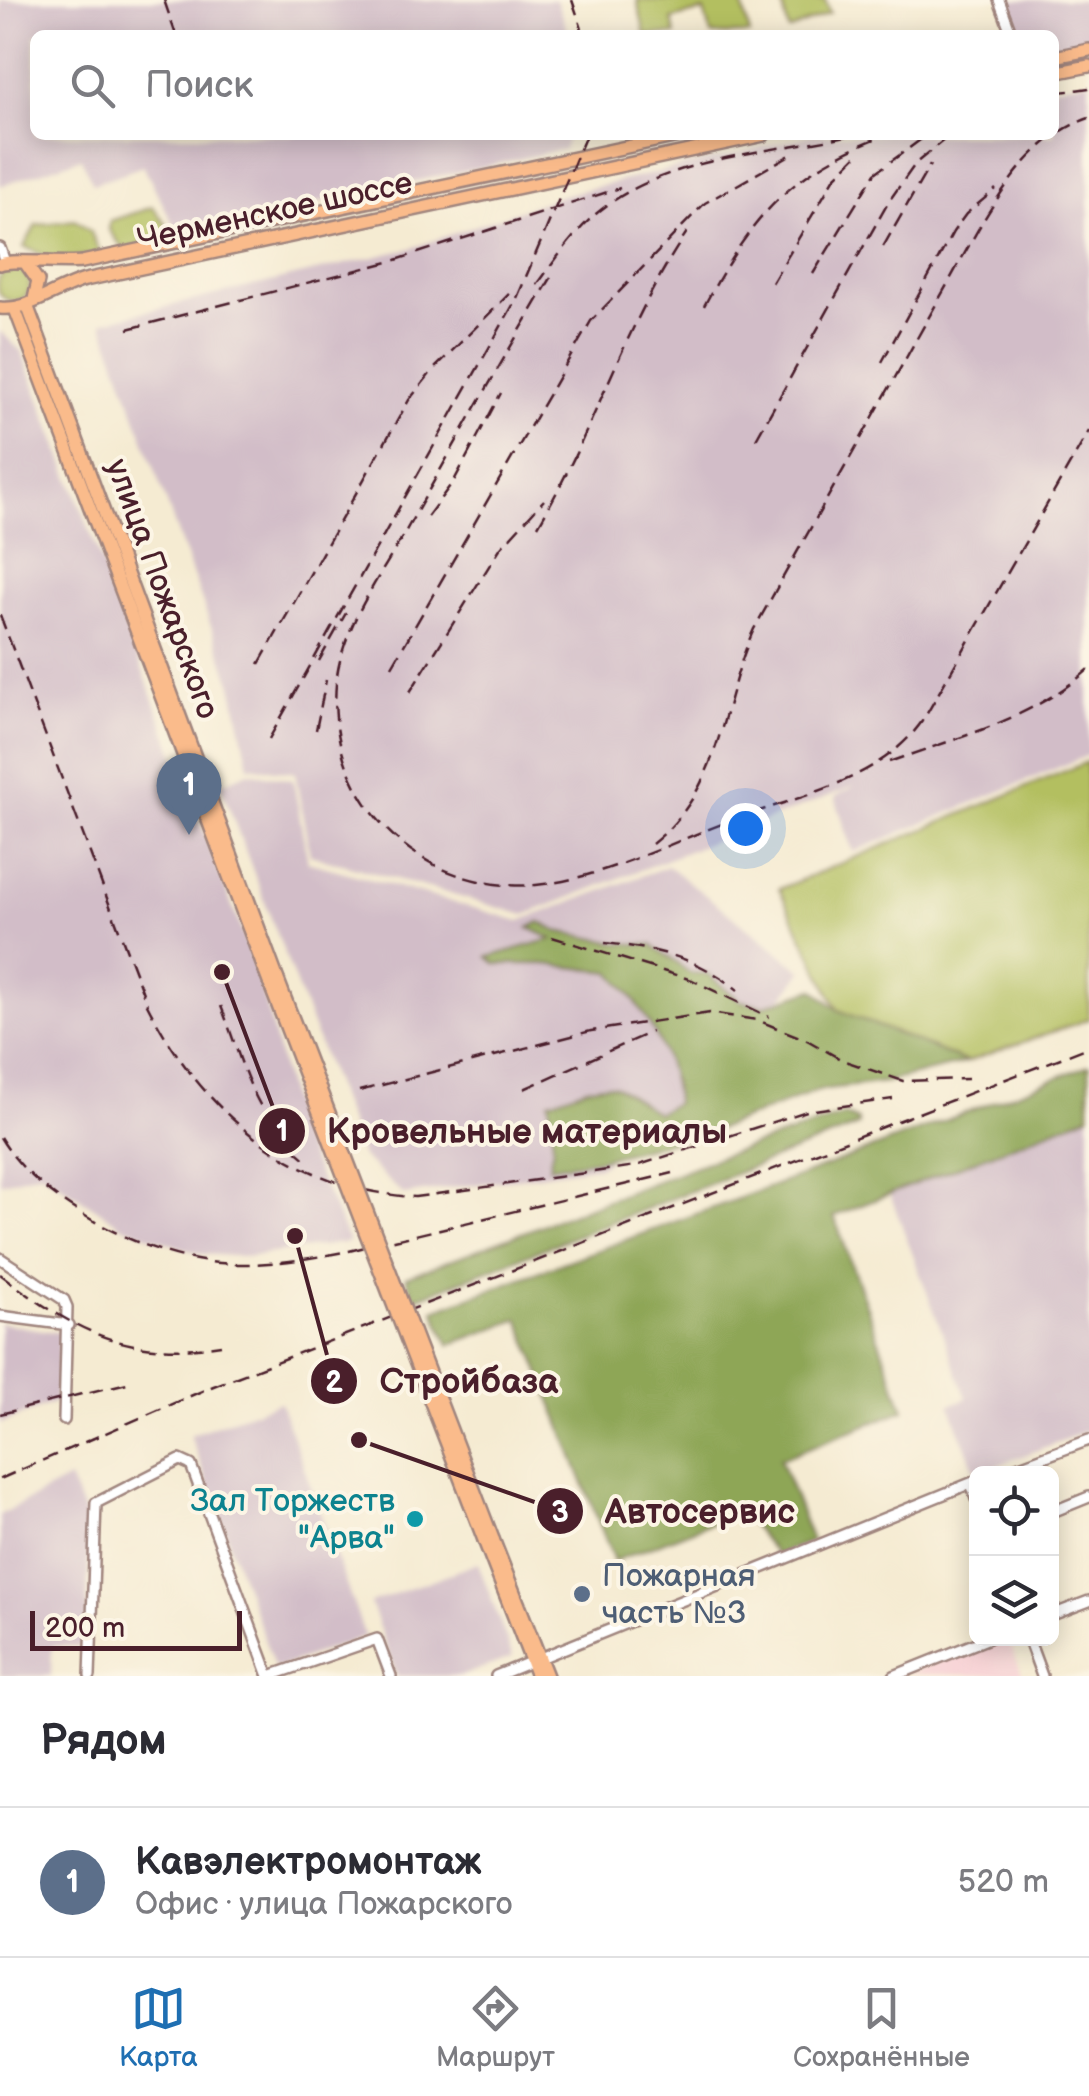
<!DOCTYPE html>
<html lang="ru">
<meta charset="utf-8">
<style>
body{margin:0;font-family:"Balsamiq Sans",sans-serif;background:#f2f2f3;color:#2b2b33}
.controls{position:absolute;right:30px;bottom:30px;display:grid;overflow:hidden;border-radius:15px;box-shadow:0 5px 25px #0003}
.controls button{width:90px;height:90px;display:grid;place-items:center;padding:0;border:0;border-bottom:2px solid #e1e1e2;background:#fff;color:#2b2b33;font:50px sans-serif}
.scale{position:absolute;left:30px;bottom:25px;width:212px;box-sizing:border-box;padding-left:10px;border:5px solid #4a1f2b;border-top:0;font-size:28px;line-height:35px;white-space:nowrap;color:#4a1f2b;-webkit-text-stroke:8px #fcf5e5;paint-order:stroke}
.you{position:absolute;left:745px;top:828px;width:35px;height:35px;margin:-25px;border:8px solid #fff;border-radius:50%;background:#1a73e8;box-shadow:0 0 0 15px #1a73e833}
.badge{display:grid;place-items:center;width:65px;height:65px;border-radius:50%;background:#1f6fb2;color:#fff;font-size:32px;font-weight:700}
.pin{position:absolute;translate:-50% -82px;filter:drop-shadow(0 2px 5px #0008)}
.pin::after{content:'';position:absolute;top:52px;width:35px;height:30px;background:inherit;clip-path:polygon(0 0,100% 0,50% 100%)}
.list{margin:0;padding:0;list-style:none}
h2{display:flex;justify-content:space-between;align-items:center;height:130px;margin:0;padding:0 40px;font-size:42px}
h2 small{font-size:32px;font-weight:400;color:#7c7c81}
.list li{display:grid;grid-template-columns:65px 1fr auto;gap:30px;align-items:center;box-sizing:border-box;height:150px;padding:0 40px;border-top:2px solid #e1e1e2}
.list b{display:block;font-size:38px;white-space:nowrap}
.list p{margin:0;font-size:32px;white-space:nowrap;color:#7c7c81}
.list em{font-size:32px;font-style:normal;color:#7c7c81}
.icon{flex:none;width:55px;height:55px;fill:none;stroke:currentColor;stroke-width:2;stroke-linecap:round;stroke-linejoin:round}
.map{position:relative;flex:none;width:1089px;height:1676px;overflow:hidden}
.search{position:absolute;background:#fff;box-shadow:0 5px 25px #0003;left:30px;right:30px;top:30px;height:110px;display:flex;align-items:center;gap:25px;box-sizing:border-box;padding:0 35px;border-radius:15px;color:#7c7c81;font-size:38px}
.sheet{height:280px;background:#fff}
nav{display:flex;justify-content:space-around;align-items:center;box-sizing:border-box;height:140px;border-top:2px solid #e1e1e2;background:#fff;font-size:28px;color:#7c7c81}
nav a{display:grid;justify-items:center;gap:5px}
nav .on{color:#1f6fb2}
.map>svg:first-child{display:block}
</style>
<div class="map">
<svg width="1089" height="1676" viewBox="0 0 1089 1676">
<rect width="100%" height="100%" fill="#fcf5e5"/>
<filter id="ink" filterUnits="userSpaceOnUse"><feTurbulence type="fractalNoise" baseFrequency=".01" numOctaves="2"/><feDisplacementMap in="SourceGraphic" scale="20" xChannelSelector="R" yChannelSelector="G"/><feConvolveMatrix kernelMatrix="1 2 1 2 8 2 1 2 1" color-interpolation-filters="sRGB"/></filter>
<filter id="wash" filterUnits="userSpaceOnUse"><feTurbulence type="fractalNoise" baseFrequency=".0048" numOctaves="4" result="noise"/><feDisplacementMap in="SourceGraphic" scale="40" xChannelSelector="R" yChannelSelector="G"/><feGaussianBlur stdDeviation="2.25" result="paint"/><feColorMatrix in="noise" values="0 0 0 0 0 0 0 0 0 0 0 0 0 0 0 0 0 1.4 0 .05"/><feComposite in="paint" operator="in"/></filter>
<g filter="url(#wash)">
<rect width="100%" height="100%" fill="#f5ebd2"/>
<!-- built -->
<path fill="#f7cfd4" d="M 1008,1638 L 1023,1676 L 906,1674 L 997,1639 Z"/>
<!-- industrial -->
<path fill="#d2bdc8" d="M 0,0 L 556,0 L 569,35 L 35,35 L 35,135 L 568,135 L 564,149 L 178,233 L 143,166 L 93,184 L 81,158 L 0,186 Z
M 1007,0 L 1089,0 L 1089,40 L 1054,47 L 1054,35 L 1019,35 Z
M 1089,80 L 1089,755 L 853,852 L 835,797 L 857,785 L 525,915 L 310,855 L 295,773 L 249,766 L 232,685 L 102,322 L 412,248 L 563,195 L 813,135 L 1054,135 L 1054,87 Z
M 0,331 L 22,352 L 259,977 L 298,1131 L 349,1242 L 246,1257 L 200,1254 L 124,1227 L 41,1172 L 0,1183 Z
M 249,772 L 293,780 L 308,862 L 520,921 L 668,866 L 803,971 L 769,1014 L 676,1096 L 664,1119 L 600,1166 L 404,1195 L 362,1157 L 220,784 Z
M 1089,1092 L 1089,1430 L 976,1474 L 950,1405 L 967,1398 L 883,1176 Z
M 0,1323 L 61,1333 L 55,1402 L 0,1424 Z
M 280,1402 L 365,1636 L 275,1669 L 190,1435 Z
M 69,1479 L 89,1523 L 86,1647 L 52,1646 L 51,1676 L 0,1676 L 0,1515 Z
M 478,1563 L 513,1657 L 461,1676 L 397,1676 L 370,1603 Z"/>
<!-- green -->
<path fill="#b3bf61" stroke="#7e6f46" stroke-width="2.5" d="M 637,0 L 741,0 L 750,34 L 711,35 L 704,11 L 672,19 L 675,35 L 645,35 Z
M 781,0 L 825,0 L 830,13 L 789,31 Z
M 153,207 L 175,236 L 124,250 L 109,230 L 110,221 Z
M 75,220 L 90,231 L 101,254 L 56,260 L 24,247 L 36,225 Z
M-2 285a16 16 0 1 1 32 0a16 16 0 1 1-32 0Z
M 1087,762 L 1089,1019 L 967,1062 L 838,1010 L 779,889 Z"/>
<!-- forest -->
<path fill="#8ea657" stroke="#6c6241" stroke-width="2.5" d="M 540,922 L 557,931 L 617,943 L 652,945 L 690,973 L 707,974 L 741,1001 L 763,1006 L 814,989 L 838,1010 L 967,1062 L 886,1082 L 819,1090 L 716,1130 L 597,1160 L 549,1167 L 553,1146 L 549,1101 C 565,1097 598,1080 615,1086 C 626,1091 644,1106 657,1113 L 675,1103 C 673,1055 643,1006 611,972 L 545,964 L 496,964 L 488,957 L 552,939 L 529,928 Z
M 1089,1065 L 1089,1115 L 834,1216 L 904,1410 L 780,1459 L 812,1541 L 776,1555 L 741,1511 L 614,1561 L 519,1319 L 449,1345 L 434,1310 L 814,1171 Z
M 844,1115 L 858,1121 L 858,1126 L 414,1299 L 406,1277 L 725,1155 Z"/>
</g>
<g filter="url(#ink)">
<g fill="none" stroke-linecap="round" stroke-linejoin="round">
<defs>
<path id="minor" d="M 999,0 L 1012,35
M 0,248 L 5,262
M 0,1258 L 64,1300 L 67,1307 L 64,1420
M 0,1316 L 69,1325
M 998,1474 L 1089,1440
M 971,1483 L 976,1499
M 1052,1512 L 1089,1497
M 1052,1615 L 1089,1601
M 1028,1638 L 1042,1676
M 90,1676 L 96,1503 L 180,1460 L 191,1465 L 269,1676
M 270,1676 L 377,1639 L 391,1676
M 496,1676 L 976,1481
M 894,1676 L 989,1638"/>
<path id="major" d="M 1054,57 L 1089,50
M 1054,73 L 1089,66
M 0,264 C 12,259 61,264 82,262 L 683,135
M 26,264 L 38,281 L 34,299
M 27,305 L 278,980
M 0,308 C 29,311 56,288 85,280 L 764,135
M 15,309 L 270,985
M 493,1539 L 547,1676
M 484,1540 L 537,1676"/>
</defs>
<!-- minor casing -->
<use href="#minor" stroke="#a0857e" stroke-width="14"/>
<!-- major casing -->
<use href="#major" stroke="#a0857e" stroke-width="16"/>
<!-- minor -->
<use href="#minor" stroke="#fff" stroke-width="9"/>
<!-- major -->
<use href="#major" stroke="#fabb8b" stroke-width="11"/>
<!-- rail -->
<path stroke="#4a1f2b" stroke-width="2.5" stroke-dasharray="15 8" stroke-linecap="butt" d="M 164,0 L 176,35
M 572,0 L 584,35
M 1054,93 L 1089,88
M 883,247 L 930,165
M 813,274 L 875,173 L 927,135
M 551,278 C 502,360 455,444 408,527 C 381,576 341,627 336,684 C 326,800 420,894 536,885 C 597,880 672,842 730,821 C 798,796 883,781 925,717 L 1089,431
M 772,283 L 835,177 L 861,151
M 537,285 C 557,258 575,230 602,209 C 669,157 771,152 851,135
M 704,306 C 751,218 790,171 885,135
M 128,329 L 396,260 L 620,188
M 882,362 L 953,232 L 966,214 L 996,189
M 756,439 L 889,201 L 916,163 L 950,135
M 427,517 L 455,479 L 501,393
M 538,526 C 594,431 625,324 687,232
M 0,615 L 147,1004 C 201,1110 291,1190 415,1197 L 636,1166 L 807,1111 L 893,1099
M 319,661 L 346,613
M 259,664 L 409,400 L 434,369 L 509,294
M 392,666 L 591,321 L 705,203 L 790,155
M 410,692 L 501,547 L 544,500
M 316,730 L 326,680
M 269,739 L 517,298 L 586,135
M 889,762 C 959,737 1033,719 1089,669
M 652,844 C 723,788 720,704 754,629 L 980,226 C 1007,182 1037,136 1089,118
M 552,937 L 692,980 L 769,1017
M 605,943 C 656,949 697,957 738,990
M 221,1006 C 245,1068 252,1116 307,1160
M 524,1089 L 651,1032
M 359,1091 L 591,1031 L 710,1013 L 757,1020 L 807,1040 L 842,1060 L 903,1081 L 968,1079
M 0,1137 C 38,1202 146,1258 220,1263 C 263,1267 307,1259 349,1251 L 673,1173
M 0,1274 C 74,1330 125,1360 221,1345
M 0,1414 L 127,1383
M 0,1479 L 211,1387 L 1089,1047"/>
<defs>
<path id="major-bridge" d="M 278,980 L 493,1539
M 270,985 L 484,1540"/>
</defs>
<!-- major-bridge casing -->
<use href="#major-bridge" stroke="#a0857e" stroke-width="16" stroke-linecap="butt"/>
<!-- major-bridge -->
<use href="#major-bridge" stroke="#fabb8b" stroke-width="11"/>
</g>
</g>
<!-- markers -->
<circle fill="#0f9aa8" stroke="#fcf5e5" stroke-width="4" cx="415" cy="1519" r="10"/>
<circle fill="#5c6f8a" stroke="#fcf5e5" stroke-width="4" cx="582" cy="1594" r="10"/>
<g text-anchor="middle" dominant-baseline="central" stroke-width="8" stroke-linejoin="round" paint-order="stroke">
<!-- street labels -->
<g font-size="32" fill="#4a1f2b" stroke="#fcf5e5">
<text transform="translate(275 212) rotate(-12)">Черменское шоссе</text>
<text transform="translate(162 589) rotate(70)">улица Пожарского</text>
</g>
<!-- culture labels -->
<g font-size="32" fill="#0d838f" stroke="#fcf5e5" text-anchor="end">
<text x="395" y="1501">Зал Торжеств<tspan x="395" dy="37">"Арва"</tspan></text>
</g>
<!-- service labels -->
<g font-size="32" fill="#4e5e75" stroke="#fcf5e5" text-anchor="start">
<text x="602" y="1576">Пожарная<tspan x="602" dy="37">часть №3</tspan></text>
</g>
</g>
<!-- callouts -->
<path fill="none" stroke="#4a1f2b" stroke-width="4" d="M222 972L282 1131M295 1236L334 1381M359 1440L560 1511"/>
<g fill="#4a1f2b" stroke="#fcf5e5" stroke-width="4">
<circle cx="222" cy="972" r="10"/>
<circle cx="295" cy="1236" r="10"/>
<circle cx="359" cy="1440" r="10"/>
<circle cx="282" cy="1131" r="25"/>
<circle cx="334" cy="1381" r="25"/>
<circle cx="560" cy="1511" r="25"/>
</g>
<g font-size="30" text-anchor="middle" font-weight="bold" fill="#fff">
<text x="282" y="1141">1</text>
<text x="334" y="1392">2</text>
<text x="560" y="1522">3</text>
</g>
<g font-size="35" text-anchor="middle" font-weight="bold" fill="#4a1f2b" stroke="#fcf5e5" stroke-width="8" stroke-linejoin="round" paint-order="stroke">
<text x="527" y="1143">Кровельные материалы</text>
<text x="469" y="1393">Стройбаза</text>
<text x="700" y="1523">Автосервис</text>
</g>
</svg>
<div class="controls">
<button><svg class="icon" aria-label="locate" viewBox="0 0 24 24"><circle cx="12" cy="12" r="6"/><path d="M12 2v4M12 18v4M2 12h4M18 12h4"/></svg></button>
<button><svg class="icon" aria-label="layers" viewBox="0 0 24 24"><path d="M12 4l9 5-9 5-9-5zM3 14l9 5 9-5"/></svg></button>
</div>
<div class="scale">200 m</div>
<div class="you"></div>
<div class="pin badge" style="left:189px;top:835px;background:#5c6f8a">1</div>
<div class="search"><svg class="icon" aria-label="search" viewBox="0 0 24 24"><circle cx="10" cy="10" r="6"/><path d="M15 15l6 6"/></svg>Поиск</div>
</div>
<section class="sheet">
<h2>Рядом<small></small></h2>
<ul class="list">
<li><span class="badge" style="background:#5c6f8a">1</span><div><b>Кавэлектромонтаж</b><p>Офис · улица Пожарского</p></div><em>520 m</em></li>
</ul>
</section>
<nav>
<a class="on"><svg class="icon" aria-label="map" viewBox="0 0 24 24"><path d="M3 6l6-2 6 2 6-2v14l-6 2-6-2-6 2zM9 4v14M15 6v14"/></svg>Карта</a>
<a><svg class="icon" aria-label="directions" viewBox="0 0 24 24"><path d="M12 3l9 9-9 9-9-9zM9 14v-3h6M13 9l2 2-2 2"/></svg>Маршрут</a>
<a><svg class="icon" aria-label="saved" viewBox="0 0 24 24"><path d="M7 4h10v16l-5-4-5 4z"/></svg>Сохранённые</a>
</nav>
